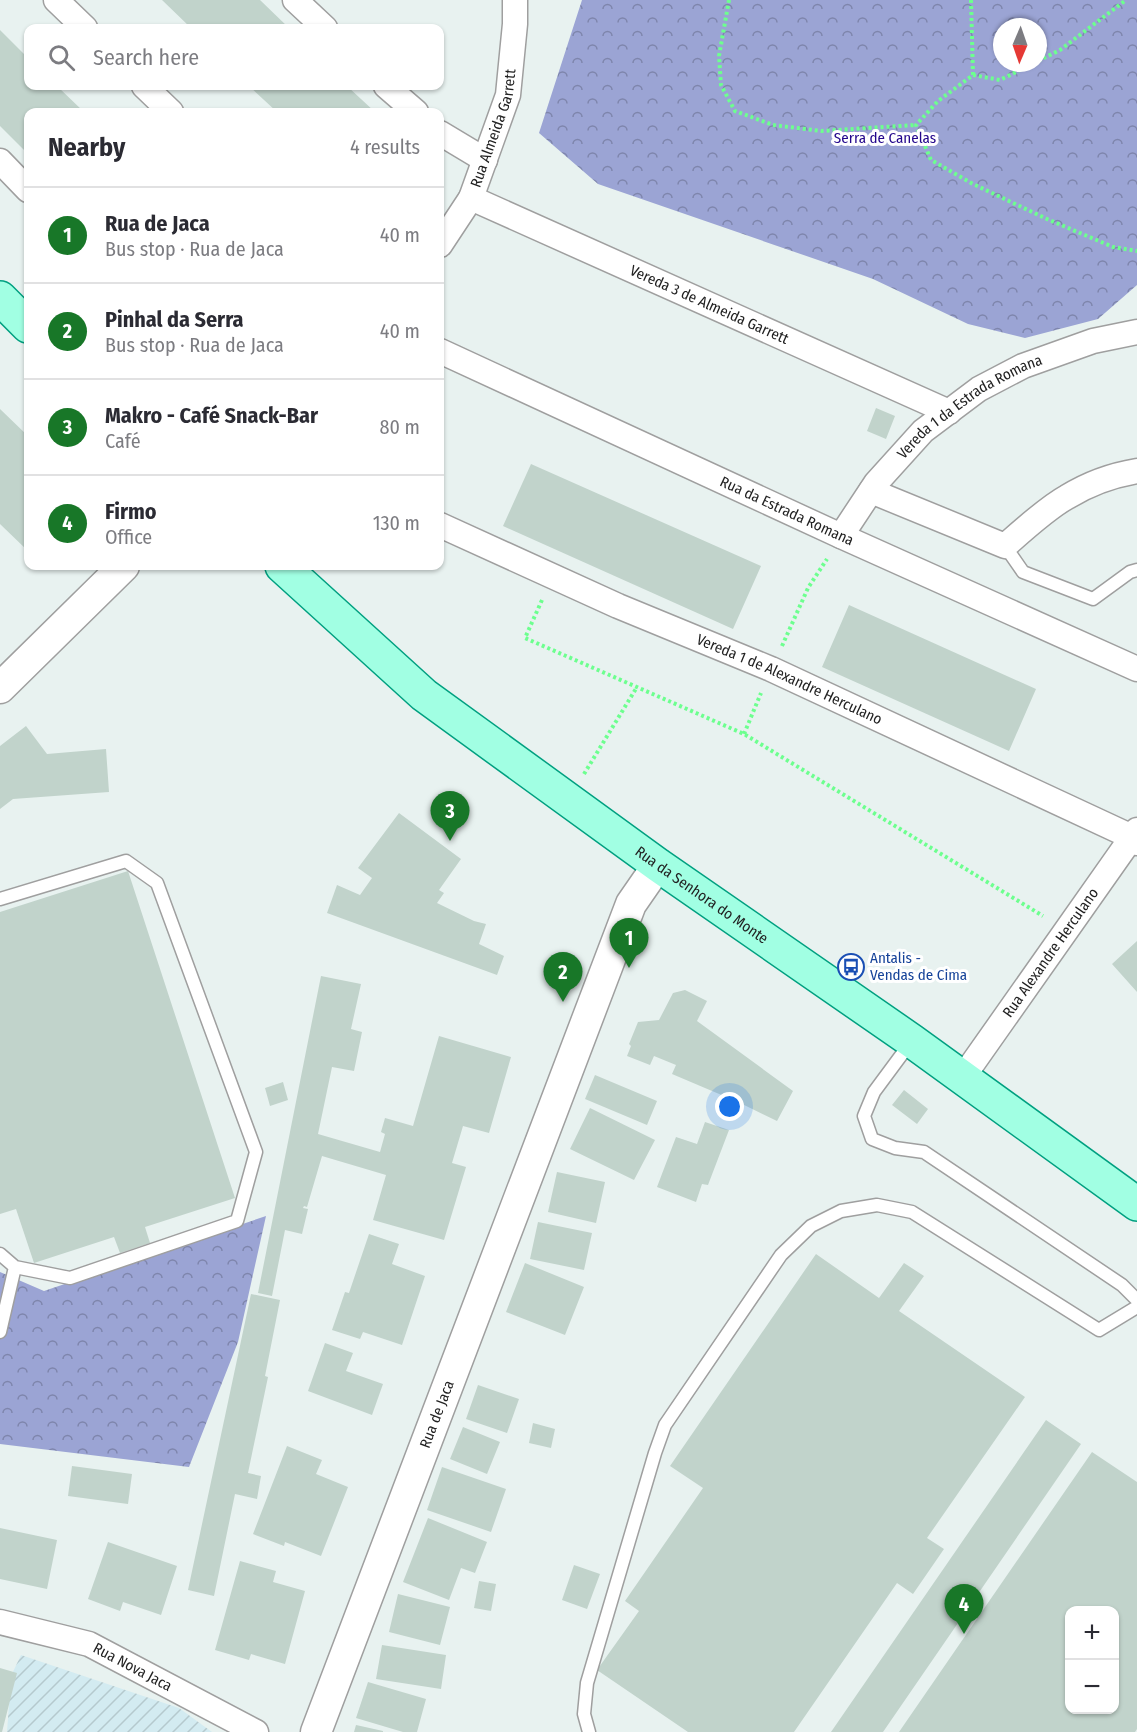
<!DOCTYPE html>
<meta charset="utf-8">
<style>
body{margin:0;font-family:"Fira Sans Condensed",sans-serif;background:#f7f7f7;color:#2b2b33}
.controls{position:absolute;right:18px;bottom:18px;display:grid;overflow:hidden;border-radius:12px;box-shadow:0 2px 4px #0004}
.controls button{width:54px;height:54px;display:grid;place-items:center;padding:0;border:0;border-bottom:2px solid #e1e1e2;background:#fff;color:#2b2b33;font:30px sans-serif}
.compass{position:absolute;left:993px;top:18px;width:54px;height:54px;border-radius:50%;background:#fff;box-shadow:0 2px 4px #0004;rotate:182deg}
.you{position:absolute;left:730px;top:1107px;width:21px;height:21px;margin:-15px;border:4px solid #fff;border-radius:50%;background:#1a73e8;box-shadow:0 0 0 9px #1a73e833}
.badge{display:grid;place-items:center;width:39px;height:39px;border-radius:50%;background:#187728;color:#fff;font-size:20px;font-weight:700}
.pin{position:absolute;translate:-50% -50px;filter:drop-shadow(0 2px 3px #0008)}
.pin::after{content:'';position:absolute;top:32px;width:21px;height:18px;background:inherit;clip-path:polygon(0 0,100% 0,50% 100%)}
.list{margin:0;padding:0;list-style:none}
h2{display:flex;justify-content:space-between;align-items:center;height:78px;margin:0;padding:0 24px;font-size:26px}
h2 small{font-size:20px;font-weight:400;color:#7c7c81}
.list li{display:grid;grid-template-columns:39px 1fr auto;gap:18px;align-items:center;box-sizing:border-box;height:96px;padding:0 24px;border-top:2px solid #e1e1e2}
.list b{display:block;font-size:22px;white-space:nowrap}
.list p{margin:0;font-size:20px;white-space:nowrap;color:#7c7c81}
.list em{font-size:20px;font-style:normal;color:#7c7c81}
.icon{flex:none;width:33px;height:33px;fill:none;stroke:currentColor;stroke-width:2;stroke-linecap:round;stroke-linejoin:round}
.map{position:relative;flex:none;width:1137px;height:1732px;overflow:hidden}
.search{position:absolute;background:#fff;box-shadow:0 2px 4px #0004;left:24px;top:24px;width:420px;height:66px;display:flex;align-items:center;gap:15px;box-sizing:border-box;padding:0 21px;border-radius:12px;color:#7c7c81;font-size:22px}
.panel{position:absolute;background:#fff;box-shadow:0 2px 4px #0004;left:24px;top:108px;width:420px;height:462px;border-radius:12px}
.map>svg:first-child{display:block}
</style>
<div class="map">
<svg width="1137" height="1732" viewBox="0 0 1137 1732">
<defs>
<pattern id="farmland-furrows" width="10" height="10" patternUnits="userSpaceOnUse" patternTransform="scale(1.5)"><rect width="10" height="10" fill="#d3ebf1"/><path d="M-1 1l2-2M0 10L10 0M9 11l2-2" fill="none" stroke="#b5c9ce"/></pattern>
<pattern id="forest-crowns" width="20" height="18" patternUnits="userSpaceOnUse" patternTransform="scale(1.5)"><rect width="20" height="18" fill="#9ba4d4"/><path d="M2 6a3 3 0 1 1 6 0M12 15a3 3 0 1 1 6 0" fill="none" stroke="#7e85ac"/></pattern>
</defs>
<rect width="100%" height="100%" fill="#e8f2f0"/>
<!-- farmland -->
<path fill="url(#farmland-furrows)" d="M 21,1655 L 179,1708 L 212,1732 L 7,1732 L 11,1676 Z"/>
<!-- forest -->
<path fill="url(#forest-crowns)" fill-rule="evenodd" d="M 582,0 L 1137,0 L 1137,285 L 1098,319 L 1025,338 L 968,324 L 873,279 L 598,184 L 539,133 ZM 1002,27 L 1038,27 L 1038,63 L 1002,63 Z
M 266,1216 L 238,1342 L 189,1467 L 0,1444 L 0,1272 L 44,1291 Z"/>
<!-- building -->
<path fill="#c1d3cb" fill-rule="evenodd" d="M 162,0 L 260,0 L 289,28 L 191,28 Z
M 0,30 L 28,58 L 28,86 L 57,86 L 84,112 L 28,112 L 28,154 L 0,126 Z
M 249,86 L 347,86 L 375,112 L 277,112 Z
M 876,408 L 895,416 L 886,439 L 867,431 Z
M 0,409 L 28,436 L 28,551 L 0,524 Z
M 531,464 L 761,566 L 733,629 L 503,526 Z
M 849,605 L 1036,689 L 1009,751 L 822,667 Z
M 26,726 L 47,754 L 106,749 L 109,792 L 13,799 L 0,809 L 0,746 Z
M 399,813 L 461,859 L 439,890 L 444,893 L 437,903 L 474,921 L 486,924 L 479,944 L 504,956 L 497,975 L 327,913 L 337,885 L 360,895 L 372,878 L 358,868 Z
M 128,871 L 235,1198 L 145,1227 L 150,1243 L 120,1253 L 114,1237 L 34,1263 L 16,1209 L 0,1214 L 0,912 Z
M 1137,941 L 1137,992 L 1112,964 Z
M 321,976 L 361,984 L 351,1029 L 362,1032 L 354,1071 L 332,1067 L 318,1134 L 380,1152 L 385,1134 L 381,1132 L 385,1118 L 413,1126 L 439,1036 L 511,1057 L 489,1133 L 463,1126 L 452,1163 L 466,1167 L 444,1240 L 373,1220 L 386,1175 L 322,1156 L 307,1207 L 304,1206 L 303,1208 L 308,1209 L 302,1234 L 285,1230 L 272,1296 L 258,1293 Z
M 685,990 L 707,1001 L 697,1021 L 793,1091 L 777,1121 L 738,1102 L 672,1074 L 676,1065 L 654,1056 L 650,1065 L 627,1056 L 631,1046 L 629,1044 L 638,1022 L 659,1020 L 673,993 Z
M 595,1075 L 657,1101 L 647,1125 L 585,1099 Z
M 283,1082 L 288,1100 L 270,1106 L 265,1088 Z
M 904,1090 L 928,1109 L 917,1124 L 892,1105 Z
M 590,1108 L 655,1140 L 634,1180 L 570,1149 Z
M 705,1122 L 729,1130 L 708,1185 L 702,1184 L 696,1202 L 657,1187 L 676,1137 L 697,1144 Z
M 557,1172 L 605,1182 L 596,1223 L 548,1212 Z
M 538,1222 L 592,1233 L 584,1270 L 530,1259 Z
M 369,1234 L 399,1244 L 392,1264 L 425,1276 L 402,1345 L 363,1332 L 360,1339 L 332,1330 L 345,1292 L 349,1293 Z
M 816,1254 L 879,1298 L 904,1263 L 924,1276 L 899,1311 L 1025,1397 L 927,1538 L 944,1549 L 913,1594 L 897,1583 L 794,1732 L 688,1732 L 597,1670 L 639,1611 L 625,1601 L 703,1488 L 670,1466 Z
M 525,1263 L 584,1287 L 565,1335 L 506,1312 Z
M 251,1294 L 280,1300 L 265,1376 L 268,1377 L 248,1473 L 261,1476 L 257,1499 L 235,1494 L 214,1596 L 188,1590 Z
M 325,1343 L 353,1353 L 346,1371 L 383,1384 L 372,1415 L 308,1391 Z
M 478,1385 L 519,1399 L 507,1433 L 466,1419 Z
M 1046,1420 L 1081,1444 L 883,1732 L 831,1732 Z
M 533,1423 L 555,1429 L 551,1448 L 529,1443 Z
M 463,1427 L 500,1442 L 487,1474 L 450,1459 Z
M 287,1446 L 322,1460 L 316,1474 L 348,1487 L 321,1556 L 285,1542 L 284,1546 L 253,1534 Z
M 1092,1452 L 1137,1482 L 1137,1729 L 1135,1732 L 899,1732 ZM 1070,1610 L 1114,1610 L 1114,1710 L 1070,1710 Z
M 72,1466 L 132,1474 L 128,1504 L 68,1496 Z
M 442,1467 L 506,1489 L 491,1532 L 427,1510 Z
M 428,1518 L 487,1542 L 475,1573 L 461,1568 L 449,1600 L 403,1582 Z
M 0,1528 L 57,1540 L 47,1589 L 0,1579 Z
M 108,1542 L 177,1566 L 161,1615 L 123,1602 L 120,1611 L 88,1599 Z
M 240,1561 L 276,1571 L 273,1582 L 305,1591 L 285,1664 L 251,1654 L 249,1660 L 215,1650 Z
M 574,1565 L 600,1574 L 587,1609 L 562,1600 Z
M 479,1581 L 496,1584 L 491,1611 L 474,1608 Z
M 398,1594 L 450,1607 L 440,1645 L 389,1632 Z
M 382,1645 L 446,1655 L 441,1689 L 376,1679 Z
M 0,1668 L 17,1673 L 2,1732 L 0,1732 Z
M 368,1682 L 426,1699 L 417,1732 L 403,1732 L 356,1718 Z
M 356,1725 L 383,1731 L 383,1732 L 354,1732 Z"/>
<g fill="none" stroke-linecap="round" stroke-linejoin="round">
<defs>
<path id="service" d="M 1005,546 L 1023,572 L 1093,599 L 1130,572 L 1137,570
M 0,899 L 126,861 L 157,883 L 256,1152 L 237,1221 L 70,1278 L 15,1267 L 0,1254
M 911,1042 L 874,1092 L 864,1116 L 872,1139 L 895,1148 L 924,1152 L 1122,1285 L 1137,1300
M 0,1332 L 15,1267
M 589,1732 L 584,1714 L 587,1683 L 655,1453 L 665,1425 L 781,1255 L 811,1226 L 841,1211 L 877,1205 L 912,1212 L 1099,1330 L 1137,1307"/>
<g id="minor">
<path d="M 56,0 L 85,28"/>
<path d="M 295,0 L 325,28"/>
<path d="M 144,86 L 171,112"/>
<path d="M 386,86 L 416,112"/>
<path d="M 440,133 L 485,160"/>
<path d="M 0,161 L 28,190"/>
<path id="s1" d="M 471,198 L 949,412"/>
<path id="s2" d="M 440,245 L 471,198 L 508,95 L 515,24 L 515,0"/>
<path id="s3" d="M 440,351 L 841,536 L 1137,669"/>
<path d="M 871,491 L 1005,546 C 1022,531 1047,508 1067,497 C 1088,484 1113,475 1137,471"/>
<path id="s4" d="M 440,525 L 618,606 L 771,669 L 1132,837 L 1137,843"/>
<path id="s5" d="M 841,536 L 876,483 L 923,431 L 979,389 L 1023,366 L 1093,341 L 1137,332"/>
<path id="s6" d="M 963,1077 L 1137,830"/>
<path id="s7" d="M 0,1622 L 89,1644 L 256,1732"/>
</g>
<g id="tertiary">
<path d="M 0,688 L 124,566"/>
<path id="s8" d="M 316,1732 L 631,904 L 658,865"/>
</g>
<g id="primary">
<path d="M 0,298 L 28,326"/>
<path id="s9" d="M 282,566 L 424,695 L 658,865 L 912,1041 L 1137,1204"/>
</g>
</defs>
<!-- service casing -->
<use href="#service" stroke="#9f9f9f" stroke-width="15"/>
<!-- minor casing -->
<use href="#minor" stroke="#9f9f9f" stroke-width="27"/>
<!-- tertiary casing -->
<use href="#tertiary" stroke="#9f9f9f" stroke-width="33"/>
<!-- primary casing -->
<use href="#primary" stroke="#00a080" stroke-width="36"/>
<!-- path -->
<path stroke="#6dff8f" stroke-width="4" stroke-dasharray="3 3" stroke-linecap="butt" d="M 729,0 L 719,56 L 721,85 L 735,111 L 773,125 L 821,131 L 916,125
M 971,0 L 973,75 L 938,101 L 916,125 L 931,160 L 973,184 L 1047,219 L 1113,247 L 1137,251
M 1038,61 L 1060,50 L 1126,0
M 973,75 L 1000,80 L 1034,63
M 542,600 L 525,638 L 744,734 L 1043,916
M 782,646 L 808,588 L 827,559
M 744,734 L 761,693
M 584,774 L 637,687"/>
<!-- service -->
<use href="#service" stroke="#fff" stroke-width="12"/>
<!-- minor -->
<use href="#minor" stroke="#fff" stroke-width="24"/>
<!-- tertiary -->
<use href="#tertiary" stroke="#fff" stroke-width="30"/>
<!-- primary -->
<use href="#primary" stroke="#a1ffe3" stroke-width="33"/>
</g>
<!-- icons -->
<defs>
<symbol id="bus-ring" viewBox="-11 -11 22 22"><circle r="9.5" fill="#fff" stroke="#1a4fb4" stroke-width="1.5"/><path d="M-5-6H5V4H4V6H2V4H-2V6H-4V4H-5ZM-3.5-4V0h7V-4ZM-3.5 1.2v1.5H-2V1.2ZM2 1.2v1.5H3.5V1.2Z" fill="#1a4fb4"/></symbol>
</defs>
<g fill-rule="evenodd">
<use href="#bus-ring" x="836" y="952" width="30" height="30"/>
</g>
<g text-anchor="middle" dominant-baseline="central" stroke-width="6" stroke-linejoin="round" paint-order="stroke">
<!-- street labels -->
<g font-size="15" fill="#222" stroke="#fff">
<text stroke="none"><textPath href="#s2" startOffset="130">Rua Almeida Garrett</textPath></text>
<text stroke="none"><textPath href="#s1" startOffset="261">Vereda 3 de Almeida Garrett</textPath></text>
<text stroke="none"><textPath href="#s5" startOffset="186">Vereda 1 da Estrada Romana</textPath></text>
<text stroke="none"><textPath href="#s3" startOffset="382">Rua da Estrada Romana</textPath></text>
<text stroke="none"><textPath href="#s4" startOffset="382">Vereda 1 de Alexandre Herculano</textPath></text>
<text stroke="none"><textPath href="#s9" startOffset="534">Rua da Senhora do Monte</textPath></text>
<text stroke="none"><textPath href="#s6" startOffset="152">Rua Alexandre Herculano</textPath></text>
<text stroke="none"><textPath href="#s8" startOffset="340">Rua de Jaca</textPath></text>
<text stroke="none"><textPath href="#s7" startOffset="141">Rua Nova Jaca</textPath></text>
</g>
<!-- park labels -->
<g font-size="15" fill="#22058b" stroke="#fff">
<text x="885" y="138">Serra de Canelas</text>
</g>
<!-- transit labels -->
<g font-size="15" fill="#164399" stroke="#fff" text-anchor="start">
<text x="870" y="958">Antalis -<tspan x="870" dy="17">Vendas de Cima</tspan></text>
</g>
</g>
</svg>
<div class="controls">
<button>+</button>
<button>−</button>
</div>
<svg class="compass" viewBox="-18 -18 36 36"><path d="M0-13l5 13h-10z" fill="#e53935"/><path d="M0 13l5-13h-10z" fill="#7c7c81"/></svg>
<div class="you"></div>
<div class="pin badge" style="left:629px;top:968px">1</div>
<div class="pin badge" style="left:563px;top:1002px">2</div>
<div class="pin badge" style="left:450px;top:841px">3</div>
<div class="pin badge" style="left:964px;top:1634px">4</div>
<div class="search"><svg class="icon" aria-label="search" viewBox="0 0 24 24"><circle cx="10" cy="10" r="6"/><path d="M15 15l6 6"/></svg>Search here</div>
<section class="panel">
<h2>Nearby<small>4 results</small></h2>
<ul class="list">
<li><span class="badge">1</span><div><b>Rua de Jaca</b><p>Bus stop · Rua de Jaca</p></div><em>40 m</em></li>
<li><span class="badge">2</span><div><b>Pinhal da Serra</b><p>Bus stop · Rua de Jaca</p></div><em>40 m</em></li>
<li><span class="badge">3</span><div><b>Makro - Café Snack-Bar</b><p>Café</p></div><em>80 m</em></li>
<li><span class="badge">4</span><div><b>Firmo</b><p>Office</p></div><em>130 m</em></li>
</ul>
</section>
</div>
